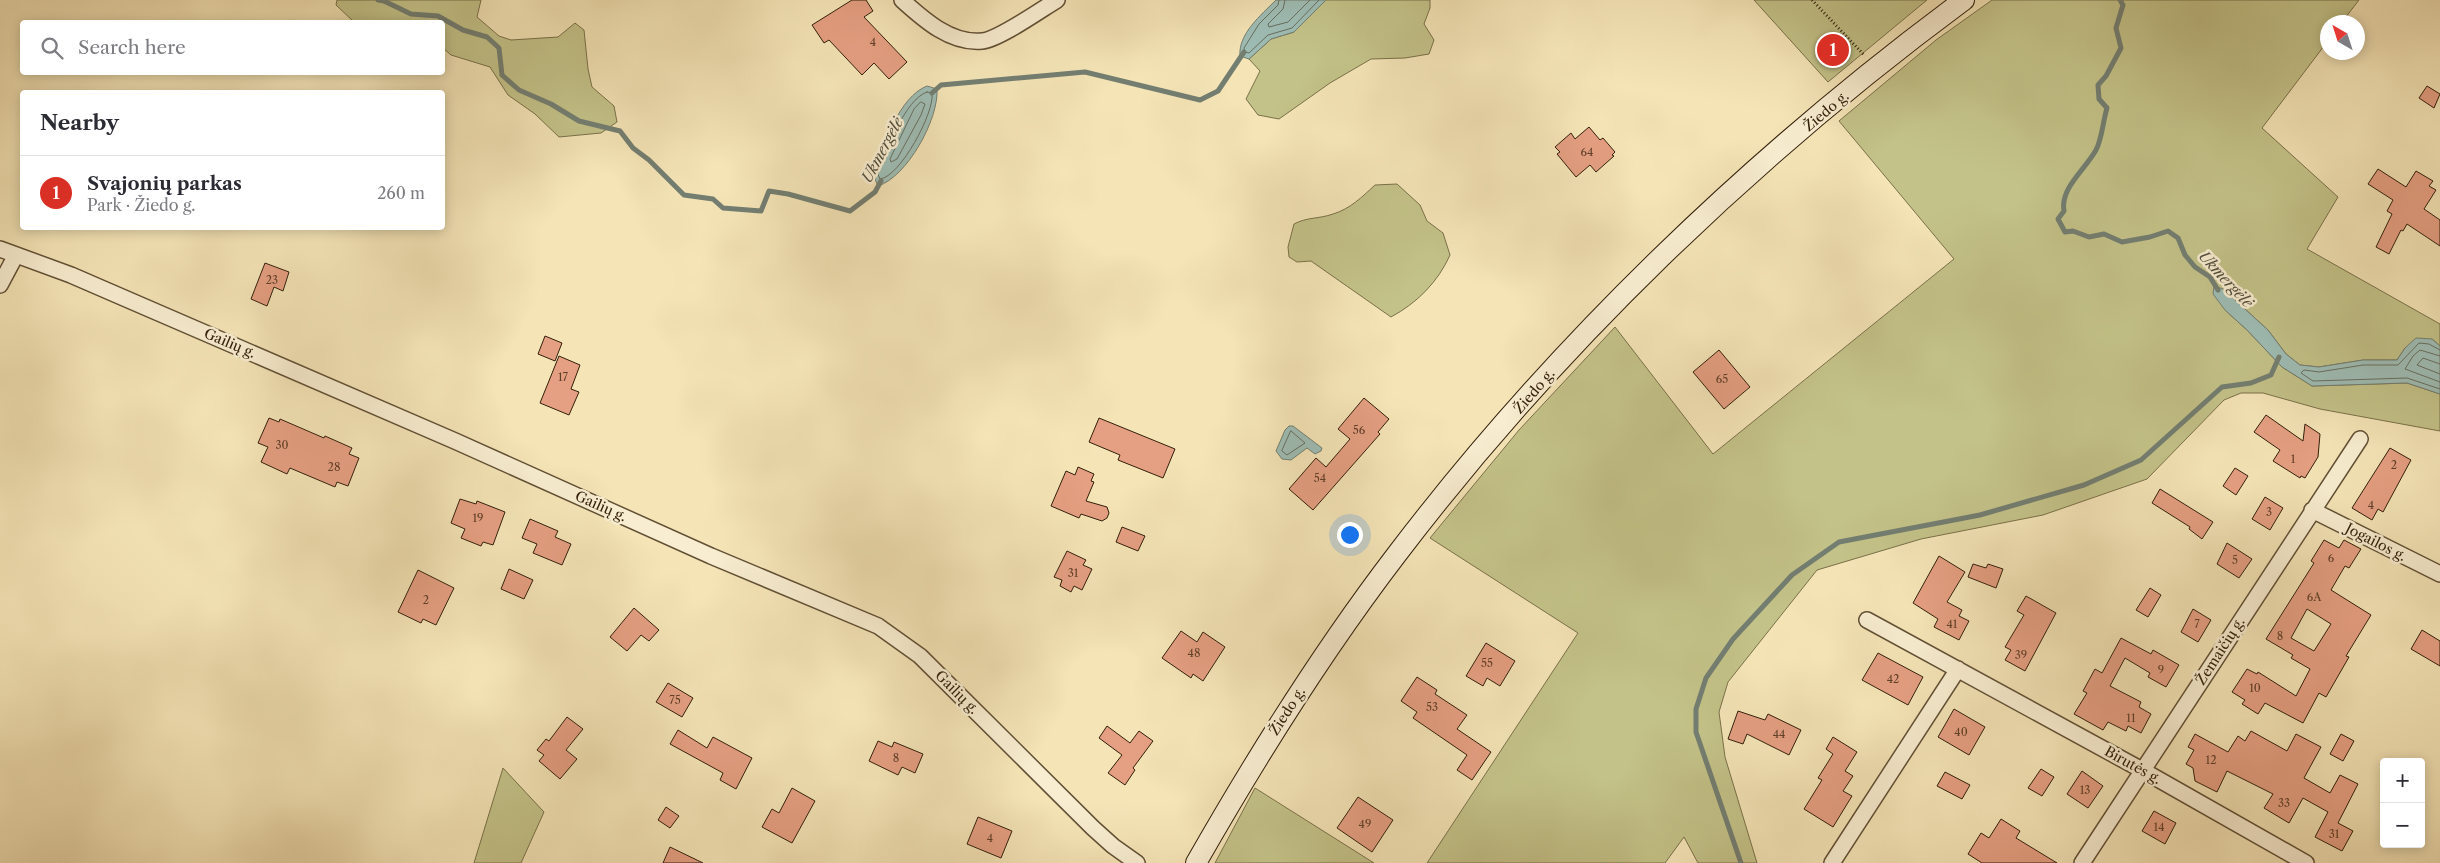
<!DOCTYPE html>
<meta charset="utf-8">
<style>
body{margin:0;font-family:"Libre Caslon Text",serif;background:#f2f2f3;color:#2b2b33}
.controls{position:absolute;right:15px;bottom:15px;display:grid;overflow:hidden;border-radius:5px;box-shadow:0 2px 12px #0003}
.controls button{width:45px;height:45px;display:grid;place-items:center;padding:0;border:0;border-bottom:1px solid #e1e1e2;background:#fff;color:#2b2b33;font:25px sans-serif}
.compass{position:absolute;left:2320px;top:15px;width:45px;height:45px;border-radius:50%;background:#fff;box-shadow:0 2px 12px #0003;rotate:321deg}
.you{position:absolute;left:1349px;top:534px;width:18px;height:18px;margin:-12px;border:4px solid #fff;border-radius:50%;background:#1a73e8;box-shadow:0 0 0 8px #1a73e833}
.badge{display:grid;place-items:center;width:32px;height:32px;border-radius:50%;background:#d93025;color:#fff;font-size:16px;font-weight:700}
.pin{position:absolute;translate:-50% -50%;border:2px solid #fff;box-shadow:0 1px 5px #0006}
.list{margin:0;padding:0;list-style:none}
h2{display:flex;justify-content:space-between;align-items:center;height:65px;margin:0;padding:0 20px;font-size:21px}
h2 small{font-size:16px;font-weight:400;color:#7c7c81}
.list li{display:grid;grid-template-columns:32px 1fr auto;gap:15px;align-items:center;box-sizing:border-box;height:75px;padding:0 20px;border-top:1px solid #e1e1e2}
.list b{display:block;font-size:19px;white-space:nowrap}
.list p{margin:0;font-size:16px;white-space:nowrap;color:#7c7c81}
.list em{font-size:16px;font-style:normal;color:#7c7c81}
.icon{flex:none;width:28px;height:28px;fill:none;stroke:currentColor;stroke-width:2;stroke-linecap:round;stroke-linejoin:round}
.map{position:relative;flex:none;width:2440px;height:863px;overflow:hidden}
.search{position:absolute;background:#fff;box-shadow:0 2px 12px #0003;left:20px;top:20px;width:425px;height:55px;display:flex;align-items:center;gap:12px;box-sizing:border-box;padding:0 18px;border-radius:5px;color:#7c7c81;font-size:19px}
.panel{position:absolute;background:#fff;box-shadow:0 2px 12px #0003;left:20px;top:90px;width:425px;height:140px;border-radius:5px}
.map>svg:first-child{display:block}
</style>
<div class="map">
<svg width="2440" height="863" viewBox="0 0 2440 863">
<rect width="100%" height="100%" fill="#f4e4b6"/>
<filter id="stains"><feTurbulence type="fractalNoise" baseFrequency=".004" numOctaves="4"/><feColorMatrix values="0 0 0 0 .2 0 0 0 0 .09 0 0 0 0 .02 0 0 0 .5 -.17"/></filter>
<radialGradient id="worn" r=".72"><stop offset=".6" stop-color="#630" stop-opacity="0"/><stop offset="1" stop-color="#630" stop-opacity=".3"/></radialGradient>
<!-- green -->
<path fill="#c3c288" stroke="#7a7049" d="M 337,0 L 481,0 L 477,17 L 499,36 L 511,40 L 558,37 L 575,23 L 584,30 L 588,69 L 592,87 L 614,106 L 617,122 L 601,133 L 559,137 L 535,114 L 508,95 L 490,67 L 451,55 L 443,48 L 442,22 L 353,21 L 336,5 Z
M 1326,0 L 1430,0 L 1430,8 L 1424,24 L 1434,40 L 1429,54 L 1405,58 L 1371,59 L 1330,83 L 1279,119 L 1258,115 L 1246,99 L 1260,71 L 1249,59 L 1271,39 L 1294,32 Z
M 1754,0 L 1927,0 L 1828,82 Z
M 1992,0 L 2359,0 L 2342,22 L 2328,22 L 2327,42 L 2262,128 L 2338,197 L 2307,249 L 2440,324 L 2440,346 L 2432,339 L 2405,348 L 2397,360 L 2363,360 L 2319,367 L 2300,365 L 2286,354 L 2268,330 L 2223,289 L 2225,310 L 2247,330 L 2282,367 L 2312,386 L 2407,383 L 2440,394 L 2440,431 L 2320,409 L 2263,393 L 2241,393 L 2224,400 L 2147,479 L 2043,515 L 1921,539 L 1817,570 L 1728,682 L 1719,712 L 1725,757 L 1757,863 L 1698,863 L 1684,837 L 1665,863 L 1427,863 L 1578,633 L 1430,538 L 1519,430 L 1615,327 L 1713,454 L 1954,259 L 1839,121 L 1936,40 Z
M 1397,184 L 1420,205 L 1427,221 L 1443,233 L 1450,255 C 1438,282 1417,303 1391,317 L 1311,261 L 1297,262 L 1289,257 L 1288,247 L 1294,224 C 1307,217 1319,219 1333,214 C 1350,209 1362,197 1375,185 Z
M 503,768 L 544,812 L 521,863 L 474,863 Z
M 1255,788 L 1374,863 L 1215,863 Z"/>
<!-- water -->
<path fill="#9ebdb5" stroke="#737e71" d="M 1276,0 L 1326,0 L 1294,32 L 1271,39 L 1249,59 L 1240,56 C 1238,34 1261,15 1276,0 Z
M 927,86 L 937,89 C 939,119 907,177 878,186 L 872,172 C 884,145 899,97 927,86 Z
M 2214,286 L 2223,289 L 2268,330 L 2286,354 L 2300,365 L 2319,367 L 2363,360 L 2397,360 L 2405,348 L 2416,338 L 2432,339 L 2440,346 L 2440,394 L 2407,383 L 2312,386 L 2282,367 L 2247,330 L 2225,310 L 2213,294 Z
M 1289,426 L 1293,426 L 1322,448 L 1321,451 L 1315,454 L 1307,448 L 1291,460 L 1282,459 L 1276,451 L 1285,430 Z"/>
<g fill="none" stroke-linecap="round" stroke-linejoin="round">
<!-- shore -->
<path stroke="#686e60" stroke-width="1" d="M 1279,0 L 1278,5 L 1259,24 L 1244,48 L 1245,52 L 1249,53 L 1268,35 L 1292,28 L 1319,0
M 1285,0 L 1283,9 L 1268,24 L 1269,27 L 1288,22 L 1310,0
M 927,92 L 932,93 C 935,112 900,177 880,179 L 877,172 C 888,150 904,100 927,92 Z
M 921,102 L 925,104 L 921,115 L 897,159 L 891,162 L 890,159 L 914,109 Z
M 2440,350 L 2429,344 L 2419,343 L 2398,365 L 2363,365 L 2319,372 L 2304,370 L 2301,373 L 2313,381 L 2407,378 L 2440,389
M 2440,356 L 2420,350 L 2413,356 L 2405,369 L 2440,382
M 2440,364 L 2423,358 L 2417,365 L 2440,374
M 1291,431 L 1305,443 L 1287,455 L 1282,451 Z"/>
<!-- stream -->
<path stroke="#737e71" stroke-width="5" d="M 378,0 L 384,1 L 411,14 L 438,16 L 463,30 L 487,37 L 499,48 L 502,75 L 519,90 L 551,104 L 579,121 L 620,131 L 633,148 L 649,160 L 684,195 L 713,199 L 723,208 L 761,211 L 769,191 L 788,194 L 850,211 L 875,192 L 881,181
M 2120,0 L 2123,5 L 2116,28 L 2121,48 L 2106,76 L 2098,85 L 2099,99 L 2107,108 C 2103,121 2102,139 2096,150 C 2085,170 2060,188 2064,211 L 2058,219 L 2065,232 L 2073,231 L 2089,237 L 2104,234 L 2122,242 L 2150,237 L 2168,231 L 2178,238 L 2185,255 L 2195,267 L 2210,277 L 2218,290
M 932,93 L 941,85 L 1085,72 L 1200,100 L 1218,91 L 1244,52
M 1741,863 L 1696,732 L 1696,709 L 1706,678 L 1733,639 L 1792,575 L 1839,542 L 1980,515 L 2084,485 L 2141,460 L 2222,387 L 2251,383 L 2271,375 L 2279,357"/>
</g>
<!-- building -->
<path fill="#e59f82" stroke="#321f0a" fill-rule="evenodd" d="M 852,0 L 866,0 L 873,11 L 864,17 L 907,62 L 889,79 L 874,63 L 862,75 L 829,40 L 824,43 L 812,25 Z
M 2427,86 L 2440,94 L 2434,108 L 2419,98 Z
M 1589,127 L 1600,140 L 1603,138 L 1615,152 L 1612,155 L 1614,156 L 1596,172 L 1590,165 L 1576,177 L 1557,154 L 1560,152 L 1555,147 L 1571,133 L 1575,139 Z
M 2378,169 L 2406,187 L 2416,171 L 2433,181 L 2429,186 L 2436,190 L 2424,209 L 2440,220 L 2440,246 L 2407,224 L 2403,231 L 2401,230 L 2389,254 L 2376,247 L 2392,214 L 2387,211 L 2393,200 L 2368,184 Z
M 265,263 L 289,272 L 283,291 L 274,287 L 267,306 L 251,299 Z
M 545,336 L 562,343 L 555,361 L 538,354 Z
M 1719,350 L 1750,387 L 1724,409 L 1693,372 Z
M 559,356 L 580,365 L 571,389 L 579,392 L 569,415 L 540,403 Z
M 1364,398 L 1389,419 L 1378,432 L 1380,434 L 1313,510 L 1289,489 L 1316,458 L 1326,467 L 1350,439 L 1338,429 Z
M 2266,415 L 2303,441 L 2305,424 L 2320,434 L 2318,457 L 2305,478 L 2301,476 L 2300,478 L 2273,461 L 2280,450 L 2254,432 Z
M 269,418 L 279,422 L 280,419 L 324,438 L 325,436 L 352,448 L 349,454 L 359,458 L 348,486 L 337,482 L 335,487 L 290,468 L 287,474 L 261,462 L 268,447 L 258,443 Z
M 1099,418 L 1175,449 L 1163,478 L 1118,460 L 1120,455 L 1089,442 Z
M 2390,448 L 2411,460 L 2383,512 L 2378,509 L 2372,520 L 2352,508 Z
M 1078,467 L 1094,474 L 1091,481 L 1094,482 L 1086,501 L 1107,507 L 1109,513 L 1107,518 L 1102,521 L 1081,514 L 1079,518 L 1051,506 L 1066,471 L 1075,475 Z
M 2235,468 L 2248,476 L 2236,495 L 2223,486 Z
M 2160,489 L 2213,522 L 2202,539 L 2189,529 L 2190,527 L 2152,503 Z
M 2265,497 L 2283,508 L 2270,530 L 2252,519 Z
M 460,499 L 476,504 L 477,501 L 505,512 L 493,545 L 483,542 L 481,546 L 461,538 L 465,529 L 451,523 Z
M 530,519 L 558,531 L 555,537 L 571,544 L 562,565 L 533,553 L 537,544 L 522,538 Z
M 1122,527 L 1145,536 L 1138,551 L 1116,542 Z
M 2324,540 L 2339,548 L 2344,540 L 2361,549 L 2349,568 L 2345,566 L 2331,590 L 2371,615 L 2346,656 L 2349,657 L 2326,697 L 2319,693 L 2303,723 L 2265,703 L 2258,714 L 2242,704 L 2245,700 L 2232,692 L 2247,669 L 2257,674 L 2258,672 L 2296,696 L 2310,669 L 2291,658 L 2293,655 L 2266,639 L 2314,563 L 2311,561 ZM 2307,609 L 2331,624 L 2314,651 L 2291,638 Z
M 2227,543 L 2252,559 L 2239,578 L 2217,564 Z
M 1067,551 L 1086,560 L 1083,565 L 1092,569 L 1082,590 L 1074,586 L 1071,592 L 1060,586 L 1062,580 L 1054,577 Z
M 1939,556 L 1965,572 L 1947,602 L 1962,610 L 1959,616 L 1969,621 L 1959,640 L 1934,627 L 1938,619 L 1913,603 Z
M 1973,564 L 1986,568 L 1988,564 L 2003,569 L 1996,588 L 1968,577 Z
M 509,569 L 533,580 L 524,599 L 501,589 Z
M 418,570 L 454,588 L 436,625 L 423,619 L 421,623 L 398,612 Z
M 2150,588 L 2161,595 L 2148,617 L 2136,610 Z
M 2026,596 L 2056,613 L 2025,671 L 2005,660 L 2011,650 L 2005,647 L 2024,615 L 2017,611 Z
M 634,608 L 659,630 L 649,641 L 641,635 L 627,651 L 610,637 Z
M 2193,609 L 2211,620 L 2198,642 L 2181,632 Z
M 2422,630 L 2440,641 L 2440,666 L 2411,649 Z
M 1181,631 L 1197,642 L 1203,632 L 1225,647 L 1203,681 L 1193,674 L 1191,678 L 1162,658 Z
M 2121,638 L 2151,654 L 2153,650 L 2179,665 L 2166,687 L 2148,677 L 2150,673 L 2125,658 L 2110,686 L 2141,702 L 2139,707 L 2151,714 L 2141,733 L 2128,726 L 2126,731 L 2108,722 L 2103,730 L 2074,714 L 2087,693 L 2083,691 L 2095,669 L 2102,673 Z
M 1486,643 L 1515,661 L 1500,686 L 1487,678 L 1483,686 L 1466,676 Z
M 1878,653 L 1923,677 L 1908,705 L 1862,680 Z
M 1417,677 L 1437,690 L 1435,694 L 1467,715 L 1457,729 L 1491,752 L 1472,780 L 1457,770 L 1467,755 L 1413,718 L 1417,712 L 1401,701 Z
M 668,683 L 693,698 L 682,717 L 656,702 Z
M 1954,709 L 1985,727 L 1969,755 L 1938,737 Z
M 1738,711 L 1765,720 L 1768,714 L 1801,730 L 1789,755 L 1747,734 L 1743,744 L 1728,739 Z
M 567,717 L 583,729 L 566,750 L 577,759 L 560,779 L 539,761 L 544,755 L 537,750 L 546,739 L 549,741 Z
M 1107,726 L 1130,743 L 1139,731 L 1153,741 L 1133,768 L 1135,770 L 1125,785 L 1108,773 L 1122,755 L 1099,738 Z
M 678,730 L 707,748 L 713,737 L 752,758 L 736,789 L 720,780 L 723,773 L 670,744 Z
M 2251,731 L 2287,751 L 2296,734 L 2321,747 L 2304,778 L 2330,793 L 2340,775 L 2358,784 L 2338,823 L 2353,831 L 2342,851 L 2315,837 L 2328,812 L 2303,798 L 2289,823 L 2264,808 L 2273,794 L 2227,771 L 2217,792 L 2195,781 L 2193,768 L 2186,764 L 2194,750 L 2188,747 L 2195,734 L 2228,752 L 2238,736 L 2245,741 Z
M 2341,734 L 2354,741 L 2343,761 L 2330,754 Z
M 1833,737 L 1857,752 L 1845,771 L 1853,776 L 1843,791 L 1852,796 L 1833,827 L 1804,809 L 1822,780 L 1818,778 L 1833,754 L 1826,749 Z
M 878,741 L 892,747 L 894,742 L 923,754 L 915,773 L 902,767 L 898,775 L 869,761 Z
M 2041,769 L 2054,777 L 2042,796 L 2028,788 Z
M 2082,771 L 2103,786 L 2088,808 L 2067,794 Z
M 1945,772 L 1970,785 L 1962,799 L 1937,786 Z
M 792,788 L 815,801 L 792,843 L 762,827 L 772,809 L 779,813 Z
M 1358,797 L 1393,820 L 1372,852 L 1337,828 Z
M 666,807 L 679,816 L 670,828 L 658,820 Z
M 2154,811 L 2176,823 L 2165,844 L 2142,831 Z
M 978,817 L 1012,831 L 1001,858 L 967,844 Z
M 2001,819 L 2020,831 L 2016,838 L 2057,863 L 1982,863 L 1968,854 L 1981,833 L 1989,838 Z
M 670,847 L 703,863 L 663,863 Z"/>
<g fill="none" stroke-linecap="round" stroke-linejoin="round">
<defs>
<path id="street" d="M 902,0 C 924,20 951,44 982,41 C 998,40 1042,9 1057,0
M 0,249 L 71,275 L 131,301 L 455,441 L 711,556 L 878,626 L 920,656 L 1093,828 L 1113,846 L 1137,863
M 0,285 L 16,255
M 2312,510 L 2440,574
M 1867,620 L 2142,770 L 2306,863
M 1832,863 L 1958,669
M 2082,863 L 2360,439"/>
<path id="secondary" d="M 1196,863 C 1257,756 1322,652 1397,554 C 1556,345 1753,156 1964,0"/>
</defs>
<!-- street casing -->
<use href="#street" stroke="#625035" stroke-width="18"/>
<!-- secondary casing -->
<use href="#secondary" stroke="#321f0a" stroke-width="22"/>
<!-- path -->
<path stroke="#321f0a" stroke-width="3" stroke-dasharray="1 2.5" stroke-linecap="butt" d="M 1812,0 L 1865,56"/>
<!-- street -->
<use href="#street" stroke="#f8edd0" stroke-width="15"/>
<!-- secondary -->
<use href="#secondary" stroke="#f8edd0" stroke-width="20"/>
</g>
<g text-anchor="middle" dominant-baseline="central" stroke-width="5" stroke-linejoin="round" paint-order="stroke">
<!-- number labels -->
<g font-size="11" fill="#5f3f28">
<text x="873" y="42">4</text>
<text x="1587" y="152">64</text>
<text x="272" y="280">23</text>
<text x="563" y="377">17</text>
<text x="1722" y="379">65</text>
<text x="1359" y="430">56</text>
<text x="282" y="445">30</text>
<text x="2293" y="459">1</text>
<text x="2394" y="465">2</text>
<text x="334" y="467">28</text>
<text x="1320" y="478">54</text>
<text x="2371" y="505">4</text>
<text x="2269" y="512">3</text>
<text x="478" y="518">19</text>
<text x="2331" y="558">6</text>
<text x="2235" y="560">5</text>
<text x="1073" y="573">31</text>
<text x="2314" y="597">6A</text>
<text x="426" y="600">2</text>
<text x="1952" y="624">41</text>
<text x="2197" y="624">7</text>
<text x="2280" y="636">8</text>
<text x="1194" y="653">48</text>
<text x="2021" y="655">39</text>
<text x="1487" y="663">55</text>
<text x="2161" y="670">9</text>
<text x="1893" y="679">42</text>
<text x="2255" y="688">10</text>
<text x="675" y="700">75</text>
<text x="1432" y="707">53</text>
<text x="2131" y="718">11</text>
<text x="1961" y="732">40</text>
<text x="1779" y="734">44</text>
<text x="896" y="758">8</text>
<text x="2211" y="760">12</text>
<text x="2085" y="790">13</text>
<text x="2284" y="803">33</text>
<text x="1365" y="824">49</text>
<text x="2159" y="827">14</text>
<text x="2334" y="834">31</text>
<text x="990" y="838">4</text>
</g>
<!-- street labels -->
<g font-size="14" fill="#321f0a" stroke="#f8edd0">
<text transform="translate(1826 111) rotate(-40)">Žiedo g.</text>
<text transform="translate(230 343) rotate(23)">Gailių g.</text>
<text transform="translate(1534 391) rotate(-49)">Žiedo g.</text>
<text transform="translate(601 506) rotate(24)">Gailių g.</text>
<text transform="translate(2376 542) rotate(27)">Jogailos g.</text>
<text transform="translate(2220 651) rotate(-57)">Žemaičių g.</text>
<text transform="translate(957 692) rotate(45)">Gailių g.</text>
<text transform="translate(1287 711) rotate(-57)">Žiedo g.</text>
<text transform="translate(2133 765) rotate(29)">Birutės g.</text>
</g>
<!-- water labels -->
<g font-size="15" font-style="italic" fill="#524e3d" stroke="#f8edd0">
<text transform="translate(882 150) rotate(-62)">Ukmergėlė</text>
<text transform="translate(2226 279) rotate(47)">Ukmergėlė</text>
</g>
</g>
<rect width="100%" height="100%" filter="url(#stains)"/>
<rect width="100%" height="100%" fill="url(#worn)"/>
</svg>
<div class="controls">
<button>+</button>
<button>−</button>
</div>
<svg class="compass" viewBox="-18 -18 36 36"><path d="M0-13l5 13h-10z" fill="#e53935"/><path d="M0 13l5-13h-10z" fill="#7c7c81"/></svg>
<div class="you"></div>
<div class="pin badge" style="left:1833px;top:50px">1</div>
<div class="search"><svg class="icon" aria-label="search" viewBox="0 0 24 24"><circle cx="10" cy="10" r="6"/><path d="M15 15l6 6"/></svg>Search here</div>
<section class="panel">
<h2>Nearby<small></small></h2>
<ul class="list">
<li><span class="badge">1</span><div><b>Svajonių parkas</b><p>Park · Žiedo g.</p></div><em>260 m</em></li>
</ul>
</section>
</div>
